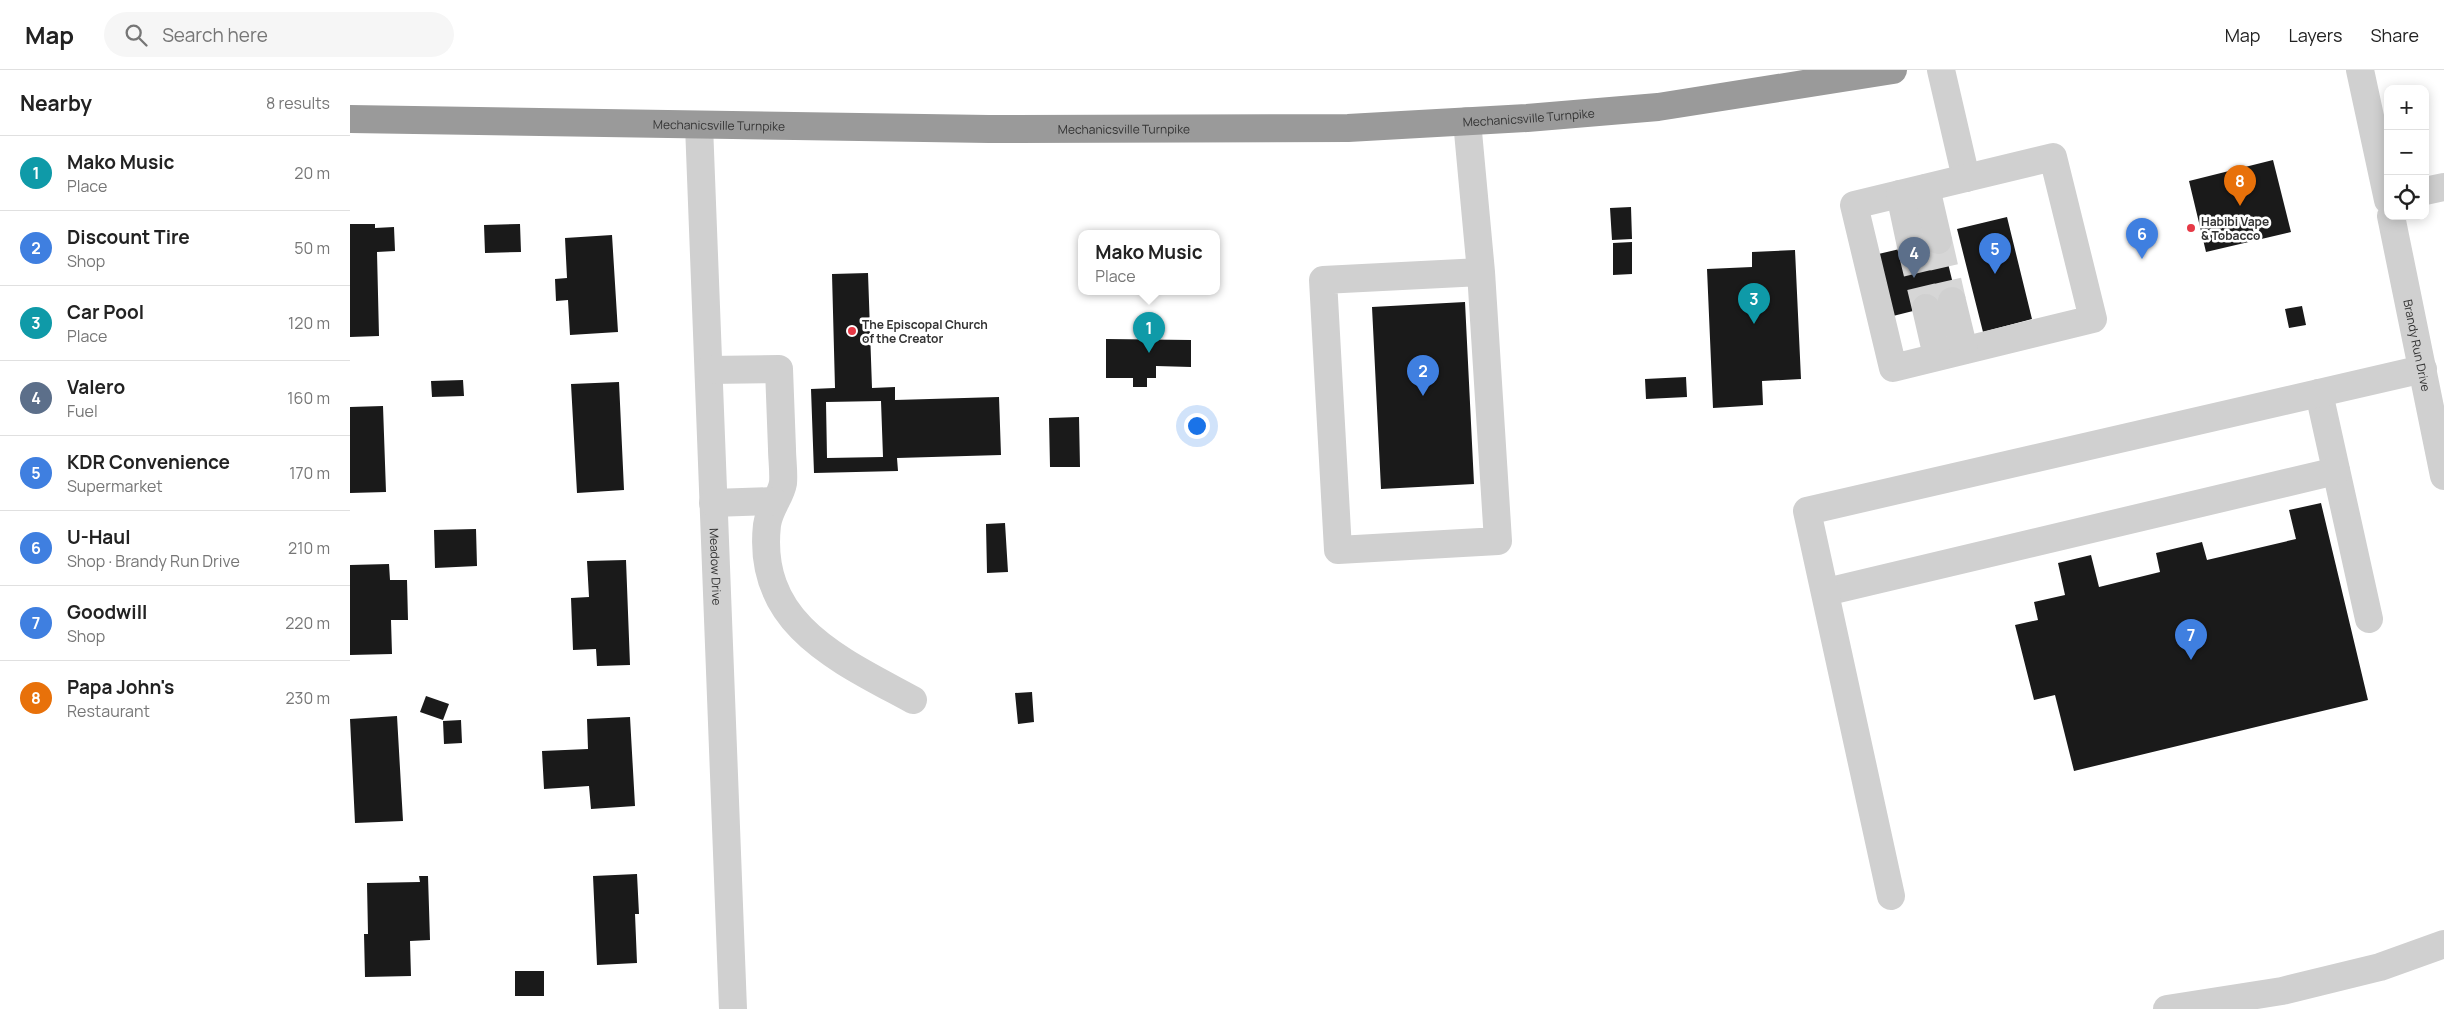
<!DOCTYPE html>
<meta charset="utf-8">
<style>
body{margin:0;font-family:Manrope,sans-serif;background:#f6f6f6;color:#222}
.controls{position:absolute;right:15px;top:15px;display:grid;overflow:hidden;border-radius:10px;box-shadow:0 2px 12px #0003}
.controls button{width:45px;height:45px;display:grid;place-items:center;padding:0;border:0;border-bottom:1px solid #e0e0e0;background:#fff;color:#222;font:25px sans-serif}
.you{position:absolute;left:846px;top:355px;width:18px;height:18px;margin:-12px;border:4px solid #fff;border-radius:50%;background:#1a73e8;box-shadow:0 0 0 8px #1a73e833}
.badge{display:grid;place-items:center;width:32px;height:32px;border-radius:50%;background:#0f766e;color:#fff;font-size:16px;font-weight:700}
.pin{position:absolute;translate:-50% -41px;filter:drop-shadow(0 1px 2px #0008)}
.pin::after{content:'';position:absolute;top:26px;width:18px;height:15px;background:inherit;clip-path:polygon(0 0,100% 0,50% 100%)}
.popup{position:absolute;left:728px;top:160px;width:142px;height:65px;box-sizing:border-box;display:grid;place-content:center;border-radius:10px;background:#fff;filter:drop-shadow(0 1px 4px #0005);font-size:16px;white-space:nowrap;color:#767676}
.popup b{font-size:19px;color:#222}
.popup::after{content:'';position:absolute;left:50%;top:100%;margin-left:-10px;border:10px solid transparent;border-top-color:#fff}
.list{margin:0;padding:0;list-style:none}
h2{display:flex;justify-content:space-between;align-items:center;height:65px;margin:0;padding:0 20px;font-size:21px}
h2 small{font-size:16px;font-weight:400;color:#767676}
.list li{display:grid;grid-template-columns:32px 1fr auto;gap:15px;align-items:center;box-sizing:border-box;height:75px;padding:0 20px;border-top:1px solid #e0e0e0}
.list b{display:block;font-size:19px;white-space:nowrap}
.list p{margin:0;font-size:16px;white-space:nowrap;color:#767676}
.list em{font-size:16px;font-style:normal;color:#767676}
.icon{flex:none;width:28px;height:28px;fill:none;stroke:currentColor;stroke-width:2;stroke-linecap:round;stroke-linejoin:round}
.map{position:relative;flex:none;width:2094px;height:939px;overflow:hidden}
header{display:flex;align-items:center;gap:30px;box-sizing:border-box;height:70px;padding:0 25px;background:#fff;border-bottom:1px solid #e0e0e0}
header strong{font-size:24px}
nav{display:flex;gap:28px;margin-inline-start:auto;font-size:18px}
.search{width:350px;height:45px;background:#f6f6f6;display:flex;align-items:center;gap:12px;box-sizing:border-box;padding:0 18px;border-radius:28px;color:#767676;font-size:19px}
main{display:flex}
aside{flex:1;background:#fff}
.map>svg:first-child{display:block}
</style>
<header>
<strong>Map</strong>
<div class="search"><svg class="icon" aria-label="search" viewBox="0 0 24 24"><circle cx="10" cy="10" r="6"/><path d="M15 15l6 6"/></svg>Search here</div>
<nav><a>Map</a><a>Layers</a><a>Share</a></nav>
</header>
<main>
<aside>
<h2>Nearby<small>8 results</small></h2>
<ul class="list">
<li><span class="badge" style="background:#0f9aa8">1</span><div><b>Mako Music</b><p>Place</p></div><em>20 m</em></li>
<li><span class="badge" style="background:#3f7fe0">2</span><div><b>Discount Tire</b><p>Shop</p></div><em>50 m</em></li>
<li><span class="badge" style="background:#0f9aa8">3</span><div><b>Car Pool</b><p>Place</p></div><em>120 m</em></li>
<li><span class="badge" style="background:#5c6f8a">4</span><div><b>Valero</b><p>Fuel</p></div><em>160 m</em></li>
<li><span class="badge" style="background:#3f7fe0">5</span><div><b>KDR Convenience</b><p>Supermarket</p></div><em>170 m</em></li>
<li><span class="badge" style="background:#3f7fe0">6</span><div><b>U-Haul</b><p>Shop · Brandy Run Drive</p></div><em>210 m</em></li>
<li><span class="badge" style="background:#3f7fe0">7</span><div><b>Goodwill</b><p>Shop</p></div><em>220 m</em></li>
<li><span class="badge" style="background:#e8710a">8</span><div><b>Papa John's</b><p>Restaurant</p></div><em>230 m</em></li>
</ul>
</aside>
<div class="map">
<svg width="2094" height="939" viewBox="0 0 2094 939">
<rect width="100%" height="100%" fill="#fff"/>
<!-- building -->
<path fill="#1a1a1a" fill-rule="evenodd" d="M 1923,90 L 1941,162 L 1856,182 L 1839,111 Z
M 1281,137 L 1282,169 L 1262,170 L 1260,138 Z
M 1657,147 L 1682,249 L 1633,262 L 1607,159 Z
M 0,154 L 25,154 L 25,158 L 44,157 L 45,181 L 27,182 L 29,266 L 0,267 Z
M 170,154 L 171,182 L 135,183 L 134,155 Z
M 262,165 L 268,262 L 220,265 L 218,230 L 206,231 L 205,209 L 217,208 L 215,168 Z
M 1592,169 L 1607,230 L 1535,248 L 1520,186 Z
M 1282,172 L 1282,204 L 1263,205 L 1263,173 Z
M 1445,180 L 1451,309 L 1412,311 L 1413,335 L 1363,338 L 1357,199 L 1402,197 L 1402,182 Z
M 518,203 L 522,318 L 545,317 L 545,330 L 649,327 L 651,385 L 547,388 L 548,401 L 464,403 L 461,319 L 485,318 L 482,204 ZM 531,331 L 533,387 L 477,388 L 476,332 Z
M 1115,232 L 1124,414 L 1031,419 L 1022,237 Z
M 1952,236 L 1956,255 L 1939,258 L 1935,239 Z
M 756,269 L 841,270 L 841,297 L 806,296 L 806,308 L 797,308 L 797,317 L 783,317 L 783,308 L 756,308 Z
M 1336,307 L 1337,327 L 1296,329 L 1295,309 Z
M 113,310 L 114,326 L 82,327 L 81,311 Z
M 269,312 L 274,420 L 227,423 L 221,314 Z
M 33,336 L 36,422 L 0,423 L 0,337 Z
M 729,347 L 730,397 L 700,397 L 699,348 Z
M 1971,433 L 2018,630 L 1724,701 L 1705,625 L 1684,630 L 1665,555 L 1688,550 L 1684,532 L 1715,525 L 1708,493 L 1741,485 L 1749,517 L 1810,502 L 1806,483 L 1852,472 L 1857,490 L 1946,469 L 1939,440 Z
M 655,453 L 658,502 L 637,503 L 636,454 Z
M 126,459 L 127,496 L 85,498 L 84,460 Z
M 276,490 L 280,595 L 247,596 L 246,579 L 223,580 L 221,528 L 239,527 L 237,491 Z
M 39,494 L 40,510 L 57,510 L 58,550 L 41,550 L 42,584 L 0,585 L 0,495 Z
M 682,622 L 684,652 L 668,654 L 665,623 Z
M 76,626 L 99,634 L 93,650 L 70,642 Z
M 47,646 L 53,751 L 5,753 L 0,649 Z
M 280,647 L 285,736 L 241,739 L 239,716 L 194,719 L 192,681 L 238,679 L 237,649 Z
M 111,650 L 112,673 L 94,674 L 93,651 Z
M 287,804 L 289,844 L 285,844 L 287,893 L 247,895 L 243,806 Z
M 69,806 L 78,806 L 80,870 L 60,871 L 61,906 L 15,907 L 14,864 L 18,864 L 17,813 L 70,812 Z
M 165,901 L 194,901 L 194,926 L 165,926 Z"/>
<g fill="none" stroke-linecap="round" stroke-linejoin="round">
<!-- minor-tunnel -->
<path stroke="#d6d6d6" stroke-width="28" stroke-dasharray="28 14" stroke-linecap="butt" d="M 1588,170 L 1602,231
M 1561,176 L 1576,238"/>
<!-- minor -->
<g stroke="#d0d0d0" stroke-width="28">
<path d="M 1591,0 L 1616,108"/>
<path d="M 2010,0 L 2038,130"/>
<path d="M 1117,51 L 1131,202 L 1148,471 L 988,480 L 973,210 L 1131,202"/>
<path id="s1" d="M 349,55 L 383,939"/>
<path d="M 1703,87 L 1743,249 L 1543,298 L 1504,135 Z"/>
<path d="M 1576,118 L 1588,170"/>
<path d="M 2075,121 L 2094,117"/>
<path d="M 1550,124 L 1561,176"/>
<path id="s2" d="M 2041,146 L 2094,406"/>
<path d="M 1602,231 L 1614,280"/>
<path d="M 1576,238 L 1587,286"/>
<path d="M 359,300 L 429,299 C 430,326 431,352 432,379 C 432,389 434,402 433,413 C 431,426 419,439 417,455 C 406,555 490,590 563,630"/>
<path d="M 1969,323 L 2019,549"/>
<path d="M 363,433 L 424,431"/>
<path d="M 1476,522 L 1986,401"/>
<path d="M 1541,826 L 1457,441 L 2073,299"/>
<path d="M 1817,939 L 1932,921 L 2030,897 L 2094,874"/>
</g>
<!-- highway -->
<path stroke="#9a9a9a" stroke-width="28" id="s3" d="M 0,49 L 639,59 L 998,58 L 1177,48 L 1308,37 L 1543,0"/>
</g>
<!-- markers -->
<g fill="#e63946" stroke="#fff" stroke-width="2">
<circle cx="1841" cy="158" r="5"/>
<circle cx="502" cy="261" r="5"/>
</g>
<g text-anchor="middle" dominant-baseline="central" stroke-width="5" stroke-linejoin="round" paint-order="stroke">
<!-- street labels -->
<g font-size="12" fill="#333" stroke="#fff">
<text stroke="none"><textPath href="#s3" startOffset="1179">Mechanicsville Turnpike</textPath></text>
<text stroke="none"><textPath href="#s3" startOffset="369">Mechanicsville Turnpike</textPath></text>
<text stroke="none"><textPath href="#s3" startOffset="774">Mechanicsville Turnpike</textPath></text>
<text stroke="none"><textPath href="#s2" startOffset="132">Brandy Run Drive</textPath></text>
<text stroke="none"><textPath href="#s1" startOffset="442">Meadow Drive</textPath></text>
</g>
<!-- poi labels -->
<g font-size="12" font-weight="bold" fill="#333" stroke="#fff" text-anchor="start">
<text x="1851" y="151">Habibi Vape<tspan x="1851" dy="14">&amp; Tobacco</tspan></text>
<text x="512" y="254">The Episcopal Church<tspan x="512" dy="14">of the Creator</tspan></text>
</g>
</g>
</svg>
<div class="controls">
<button>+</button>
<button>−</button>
<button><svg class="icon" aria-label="locate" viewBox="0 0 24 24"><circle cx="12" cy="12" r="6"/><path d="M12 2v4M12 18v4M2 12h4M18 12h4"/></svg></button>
</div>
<div class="you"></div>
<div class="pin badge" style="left:799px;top:283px;background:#0f9aa8">1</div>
<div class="popup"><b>Mako Music</b>Place</div>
<div class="pin badge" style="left:1073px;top:326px;background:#3f7fe0">2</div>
<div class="pin badge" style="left:1404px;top:254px;background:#0f9aa8">3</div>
<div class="pin badge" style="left:1564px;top:208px;background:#5c6f8a">4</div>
<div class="pin badge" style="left:1645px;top:204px;background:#3f7fe0">5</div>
<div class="pin badge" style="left:1792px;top:189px;background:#3f7fe0">6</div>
<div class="pin badge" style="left:1841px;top:590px;background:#3f7fe0">7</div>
<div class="pin badge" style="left:1890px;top:136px;background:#e8710a">8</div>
</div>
</main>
